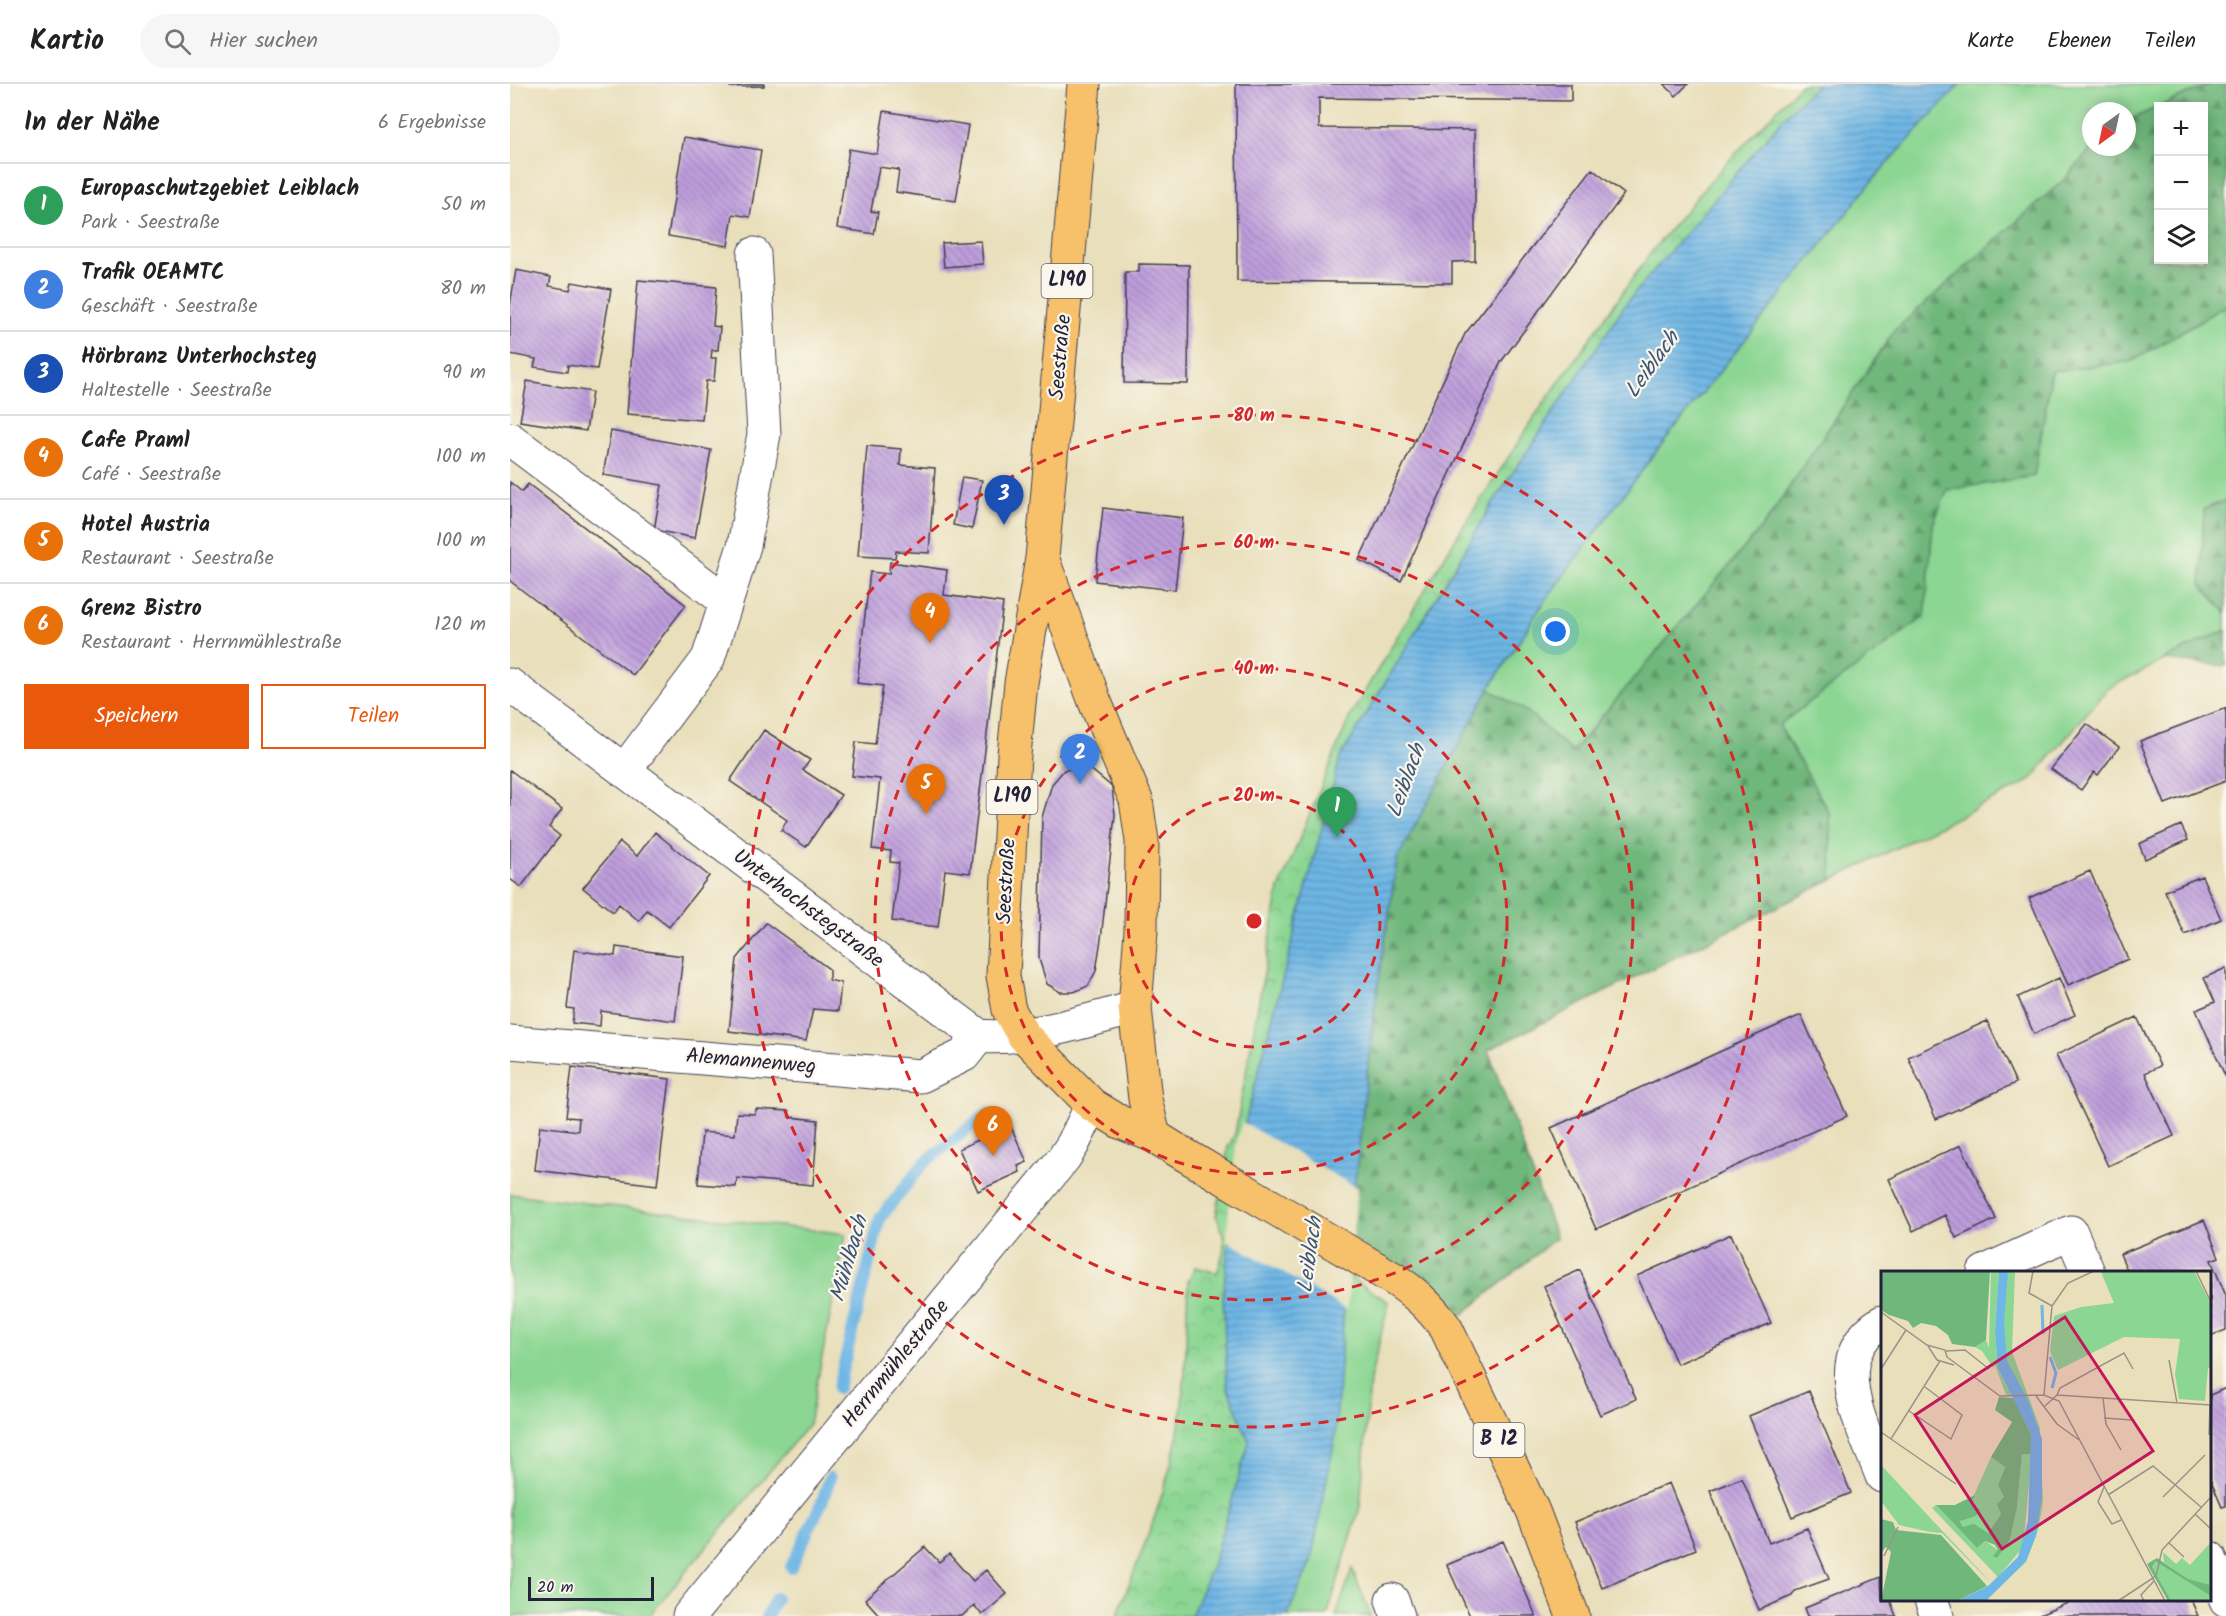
<!DOCTYPE html>
<html lang="de">
<meta charset="utf-8">
<style>
body{margin:0;font-family:Kalam,sans-serif;background:#f6f6f6;color:#222}
.controls{position:absolute;right:18px;top:18px;display:grid;overflow:hidden;border-radius:0px;box-shadow:0 3px 15px #0003}
.controls button{width:54px;height:54px;display:grid;place-items:center;padding:0;border:0;border-bottom:2px solid #e0e0e0;background:#fff;color:#222;font:30px sans-serif}
.compass{position:absolute;left:1572px;top:18px;width:54px;height:54px;border-radius:50%;background:#fff;box-shadow:0 3px 15px #0003;rotate:213deg}
.scale{position:absolute;left:18px;bottom:15px;width:126px;box-sizing:border-box;padding-left:6px;border:3px solid #22223b;border-top:0;font-size:16px;line-height:21px;white-space:nowrap;color:#22223b;-webkit-text-stroke:4px #fbf7ec;paint-order:stroke}
.you{position:absolute;left:1046px;top:548px;width:21px;height:21px;margin:-15px;border:4px solid #fff;border-radius:50%;background:#1a73e8;box-shadow:0 0 0 9px #1a73e833}
.badge{display:grid;place-items:center;width:39px;height:39px;border-radius:50%;background:#ea580c;color:#fff;font-size:20px;font-weight:700}
.pin{position:absolute;translate:-50% -50px;filter:drop-shadow(0 2px 3px #0008)}
.pin::after{content:'';position:absolute;top:32px;width:21px;height:18px;background:inherit;clip-path:polygon(0 0,100% 0,50% 100%)}
.list{margin:0;padding:0;list-style:none}
h2{display:flex;justify-content:space-between;align-items:center;height:78px;margin:0;padding:0 24px;font-size:26px}
h2 small{font-size:20px;font-weight:400;color:#767676}
.list li{display:grid;grid-template-columns:39px 1fr auto;gap:18px;align-items:center;box-sizing:border-box;height:84px;padding:0 24px;border-top:2px solid #e0e0e0}
.list b{display:block;font-size:22px;white-space:nowrap}
.list p{margin:0;font-size:20px;white-space:nowrap;color:#767676}
.list em{font-size:20px;font-style:normal;color:#767676}
.actions{display:flex;gap:12px;padding:18px 24px}
.actions a{flex:1;padding:14px 0;border:2px solid #ea580c;border-radius:0px;text-align:center;font-size:21px;color:#ea580c}
.actions .main{background:#ea580c;color:#fff}
.icon{flex:none;width:33px;height:33px;fill:none;stroke:currentColor;stroke-width:2;stroke-linecap:round;stroke-linejoin:round}
.map{position:relative;flex:none;width:1716px;height:1532px;overflow:hidden}
header{display:flex;align-items:center;gap:36px;box-sizing:border-box;height:84px;padding:0 30px;background:#fff;border-bottom:2px solid #e0e0e0}
header strong{font-size:28px}
nav{display:flex;gap:33px;margin-inline-start:auto;font-size:21px}
.search{width:420px;height:54px;background:#f6f6f6;display:flex;align-items:center;gap:15px;box-sizing:border-box;padding:0 21px;border-radius:33px;color:#767676;font-size:22px}
main{display:flex}
aside{flex:1;background:#fff}
.map>svg:first-child{display:block}
</style>
<header>
<strong>Kartio</strong>
<div class="search"><svg class="icon" aria-label="search" viewBox="0 0 24 24"><circle cx="10" cy="10" r="6"/><path d="M15 15l6 6"/></svg>Hier suchen</div>
<nav><a>Karte</a><a>Ebenen</a><a>Teilen</a></nav>
</header>
<main>
<aside>
<h2>In der Nähe<small>6 Ergebnisse</small></h2>
<ul class="list">
<li><span class="badge" style="background:#2e9e5b">1</span><div><b>Europaschutzgebiet Leiblach</b><p>Park · Seestraße</p></div><em>50 m</em></li>
<li><span class="badge" style="background:#3f7fe0">2</span><div><b>Trafik OEAMTC</b><p>Geschäft · Seestraße</p></div><em>80 m</em></li>
<li><span class="badge" style="background:#1a4fb4">3</span><div><b>Hörbranz Unterhochsteg</b><p>Haltestelle · Seestraße</p></div><em>90 m</em></li>
<li><span class="badge" style="background:#e8710a">4</span><div><b>Cafe Praml</b><p>Café · Seestraße</p></div><em>100 m</em></li>
<li><span class="badge" style="background:#e8710a">5</span><div><b>Hotel Austria</b><p>Restaurant · Seestraße</p></div><em>100 m</em></li>
<li><span class="badge" style="background:#e8710a">6</span><div><b>Grenz Bistro</b><p>Restaurant · Herrnmühlestraße</p></div><em>120 m</em></li>
</ul>
<div class="actions"><a class="main">Speichern</a><a>Teilen</a></div>
</aside>
<div class="map">
<svg width="1716" height="1532" viewBox="0 0 1716 1532">
<defs>
<pattern id="forest-firs" width="22" height="20" patternUnits="userSpaceOnUse" patternTransform="scale(1.5)"><rect width="22" height="20" fill="#70b77c"/><path d="M5 1l3.5 6h-7zM16 11l3.5 6h-7z" fill="#5c9467"/></pattern>
<pattern id="park-crowns" width="20" height="18" patternUnits="userSpaceOnUse" patternTransform="scale(1.5)"><rect width="20" height="18" fill="#8bd692"/><path d="M2 6a3 3 0 1 1 6 0M12 15a3 3 0 1 1 6 0" fill="none" stroke="#78b77f"/></pattern>
<pattern id="water-rules" width="6" height="5" patternUnits="userSpaceOnUse" patternTransform="scale(1.5)"><rect width="6" height="5" fill="#6eb6e5"/><path d="M0 2.5h6" fill="none" stroke="#5a94bb"/></pattern>
<pattern id="building-back-hatch" width="6" height="6" patternUnits="userSpaceOnUse" patternTransform="scale(1.5)"><rect width="6" height="6" fill="#be9ddc"/><path d="M-1 5l2 2M0 0l6 6M5-1l2 2" fill="none" stroke="#9a80b4"/></pattern>
</defs>
<rect width="100%" height="100%" fill="#fbf7ec"/>
<filter id="ink" filterUnits="userSpaceOnUse"><feTurbulence type="fractalNoise" baseFrequency=".0167" numOctaves="2"/><feDisplacementMap in="SourceGraphic" scale="12" xChannelSelector="R" yChannelSelector="G"/><feConvolveMatrix kernelMatrix="1 2 1 2 8 2 1 2 1" color-interpolation-filters="sRGB"/></filter>
<filter id="wash" filterUnits="userSpaceOnUse"><feTurbulence type="fractalNoise" baseFrequency=".008" numOctaves="4" result="noise"/><feDisplacementMap in="SourceGraphic" scale="24" xChannelSelector="R" yChannelSelector="G"/><feGaussianBlur stdDeviation="1.35" result="paint"/><feColorMatrix in="noise" values="0 0 0 0 0 0 0 0 0 0 0 0 0 0 0 0 0 1.4 0 .05"/><feComposite in="paint" operator="in"/></filter>
<g filter="url(#wash)">
<rect width="100%" height="100%" fill="#e9dfbb"/>
<!-- grass -->
<path fill="#8bd692" stroke="#567c66" stroke-width="1.5" d="M 1450,0 L 1701,0 L 1617,37 L 1617,27 L 1581,27 L 1581,63 L 1583,63 L 1556,94 L 1384,247 L 1256,438 L 1062,668 L 1018,628 L 979,605 L 1036,515 L 1151,361 L 1368,90 Z
M 1716,221 L 1716,416 L 1694,425 L 1691,500 L 1716,529 L 1716,546 L 1598,604 L 1520,697 L 1322,796 L 1320,730 L 1269,641 L 1415,532 L 1423,440 L 1437,406 L 1524,392 L 1542,287 L 1623,277 Z
M 0,1110 L 336,1150 L 299,1340 L 139,1532 L 0,1532 Z
M 836,1191 L 879,1218 L 860,1296 L 850,1423 L 817,1532 L 777,1532 L 801,1477 Z
M 842,1485 L 861,1532 L 826,1532 Z"/>
<!-- forest -->
<path fill="url(#forest-firs)" stroke="#496c5c" stroke-width="1.5" d="M 1701,0 L 1716,0 L 1716,221 L 1623,277 L 1542,287 L 1524,392 L 1437,406 L 1423,440 L 1415,532 L 1269,641 L 1320,730 L 1322,796 L 978,966 L 1046,1154 L 947,1235 L 839,1151 L 863,935 L 887,775 L 979,605 L 1018,628 L 1062,668 L 1256,438 L 1384,247 L 1556,94 L 1583,63 L 1617,63 L 1617,37 L 1648,23 L 1648,176 L 1694,176 L 1694,22 L 1650,22 Z
M 1716,416 L 1716,529 L 1691,500 L 1694,425 Z
M 1716,546 L 1716,582 L 1652,576 Z"/>
<!-- park -->
<path fill="url(#park-crowns)" stroke="#567c66" stroke-width="1.5" d="M 1291,0 L 1395,0 L 898,671 L 742,1532 L 607,1532 C 629,1473 655,1415 667,1353 C 677,1302 676,1249 678,1197 L 685,1183 L 707,1189 C 715,1166 718,1155 706,1132 L 718,1063 L 725,1050 L 769,805 L 840,632 L 947,452 L 1032,322 L 1142,167 L 1201,96 Z"/>
<!-- water -->
<path fill="url(#water-rules)" stroke="#486c90" stroke-width="1.5" d="M 1307,0 L 1450,0 L 1368,90 L 1151,361 L 1036,515 L 979,605 L 887,775 L 863,935 L 839,1151 L 825,1354 L 801,1477 L 777,1532 L 681,1532 L 702,1482 L 739,1358 L 717,1302 L 713,1212 L 729,1062 L 830,674 L 984,417 L 1117,218 L 1278,29 Z"/>
<!-- pier -->
<path fill="#e9dfbb" d="M 732,1038 L 847,1104 L 837,1226 L 716,1156 L 726,1061 Z"/>
<g fill="none" stroke-linecap="round" stroke-linejoin="round">
<!-- stream -->
<path stroke="#6eb6e5" stroke-width="12" d="M 328,1304 L 370,1134 L 414,1079 L 478,1029
M 281,1483 L 312,1418 L 320,1394
M 257,1532 L 266,1514"/>
</g>
<g id="blocks">
<!-- building -->
<path fill="url(#building-back-hatch)" d="M 220,0 L 254,0 L 254,2 L 220,3 Z
M 726,0 L 1061,0 L 1061,17 L 809,14 L 809,44 L 965,46 L 965,177 L 942,178 L 942,199 L 727,197 Z
M 1154,0 L 1178,0 L 1166,12 Z
M 374,27 L 458,41 L 446,117 L 386,108 L 389,86 L 369,83 L 361,127 L 368,128 L 364,150 L 327,144 L 339,65 L 367,70 Z
M 174,53 L 251,66 L 240,133 L 223,130 L 218,162 L 158,152 Z
M 1082,85 L 1114,110 L 991,278 L 891,497 L 849,476 L 955,250 Z
M 471,157 L 473,180 L 434,183 L 432,159 Z
M 629,180 L 679,181 L 678,300 L 614,299 L 615,188 L 629,188 Z
M 6,186 L 41,193 L 39,202 L 60,206 L 62,198 L 101,205 L 87,285 L 58,281 L 57,288 L 24,283 L 26,275 L 0,270 L 0,221 Z
M 128,196 L 206,203 L 203,242 L 210,243 L 208,266 L 202,266 L 201,274 L 206,274 L 204,297 L 196,297 L 192,336 L 117,330 Z
M 17,297 L 82,308 L 76,347 L 10,337 Z
M 101,347 L 201,366 L 185,454 L 144,446 L 152,401 L 93,391 Z
M 357,362 L 391,365 L 390,381 L 425,384 L 419,469 L 386,467 L 385,474 L 348,472 Z
M 452,393 L 472,396 L 462,445 L 443,441 Z
M 0,398 L 12,408 L 18,400 L 176,521 L 123,591 L 0,497 Z
M 593,424 L 673,434 L 665,506 L 585,497 Z
M 380,478 L 437,486 L 434,511 L 493,519 L 460,789 L 435,786 L 428,843 L 382,837 L 389,779 L 380,778 L 381,767 L 362,765 L 370,695 L 342,692 L 346,658 L 365,660 L 373,602 L 347,599 L 360,488 L 379,490 Z
M 1716,624 L 1716,697 L 1655,720 L 1630,657 Z
M 1577,640 L 1609,663 L 1588,691 L 1584,688 L 1571,706 L 1541,685 Z
M 254,646 L 300,676 L 293,686 L 331,711 L 296,763 L 271,746 L 277,736 L 220,697 Z
M 578,683 L 602,703 L 605,731 L 591,855 L 586,887 L 578,902 L 564,908 L 550,908 L 537,900 L 529,875 L 532,733 L 542,700 L 554,686 Z
M 0,686 L 52,725 L 39,743 L 50,752 L 11,803 L 0,795 Z
M 1671,741 L 1678,756 L 1635,775 L 1629,760 Z
M 145,748 L 199,792 L 159,843 L 137,826 L 129,837 L 109,820 L 103,828 L 73,804 L 110,758 L 127,772 Z
M 1580,787 L 1618,875 L 1558,901 L 1519,814 Z
M 1692,792 L 1711,835 L 1675,851 L 1655,807 Z
M 256,839 L 319,885 L 319,896 L 331,899 L 328,927 L 303,925 L 296,957 L 219,947 L 227,875 Z
M 106,863 L 173,872 L 165,937 L 91,927 L 90,942 L 62,939 L 64,925 L 57,924 L 64,866 L 105,872 Z
M 1716,884 L 1716,994 L 1686,926 L 1705,918 L 1694,894 Z
M 1549,894 L 1565,931 L 1524,950 L 1508,913 Z
M 1291,931 L 1337,1032 L 1086,1145 L 1041,1044 Z
M 1627,933 L 1650,982 L 1635,989 L 1664,1052 L 1598,1082 L 1546,971 Z
M 1477,937 L 1506,999 L 1426,1035 L 1398,973 Z
M 62,983 L 160,995 L 147,1101 L 25,1086 L 30,1042 L 68,1047 L 69,1034 L 56,1033 Z
M 246,1025 L 279,1027 L 279,1033 L 308,1036 L 303,1101 L 227,1094 L 226,1103 L 188,1100 L 192,1048 L 225,1051 L 227,1029 L 245,1030 Z
M 500,1041 L 517,1078 L 508,1082 L 510,1088 L 468,1107 L 449,1065 Z
M 1451,1061 L 1486,1135 L 1446,1154 L 1435,1131 L 1403,1147 L 1379,1095 Z
M 1694,1136 L 1709,1173 L 1701,1176 L 1716,1212 L 1716,1246 L 1700,1252 L 1700,1188 L 1618,1188 L 1610,1170 Z
M 1221,1150 L 1261,1239 L 1167,1280 L 1127,1192 Z
M 1070,1186 L 1126,1315 L 1090,1331 L 1034,1202 Z
M 1716,1304 L 1716,1422 L 1712,1423 L 1700,1395 L 1700,1311 Z
M 1299,1307 L 1341,1409 L 1282,1433 L 1239,1332 Z
M 1232,1394 L 1259,1459 L 1297,1444 L 1319,1495 L 1285,1507 L 1282,1512 L 1249,1526 L 1200,1407 Z
M 1159,1399 L 1186,1465 L 1092,1504 L 1065,1438 Z
M 993,1457 L 1026,1532 L 960,1532 L 937,1481 Z
M 415,1463 L 429,1478 L 439,1470 L 463,1497 L 476,1486 L 497,1510 L 472,1531 L 464,1521 L 452,1532 L 370,1532 L 355,1515 Z
M 1371,1493 L 1372,1516 L 1380,1516 L 1386,1532 L 1298,1532 L 1295,1524 Z
M 1565,1516 L 1681,1516 L 1688,1532 L 1527,1532 Z"/>
</g>
</g>
<g filter="url(#ink)">
<use href="#blocks" fill-opacity="0" stroke="#403e4e" stroke-width="1.5"/>
<g fill="none" stroke-linecap="round" stroke-linejoin="round">
<defs>
<path id="minor" d="M 0,355 L 216,517
M 0,601 L 469,952 C 517,957 577,936 625,924
M 114,687 L 198,575 L 234,462 L 254,350 L 244,170
M 0,958 L 411,992 L 454,971 L 469,952
M 1474,1188 L 1561,1148 L 1578,1188
M 1372,1238 C 1313,1274 1354,1344 1372,1392
M 1700,1474 L 1716,1516
M 882,1516 L 888,1532
M 1421,1516 L 1427,1532
M 179,1532 L 554,1074 L 563,1060 L 582,1021"/>
<path id="major" d="M 574,0 L 532,474 L 511,599 L 504,671 L 493,892 L 499,926 L 513,951 L 582,1021 L 610,1038 L 644,1052 L 670,1068 L 884,1195 C 906,1209 920,1223 936,1244 L 1023,1427 L 1063,1532
M 533,476 L 585,618 L 626,716 L 632,757 L 631,847 L 625,924 L 635,1015 L 644,1052"/>
</defs>
<!-- minor casing -->
<use href="#minor" stroke="#403e4e" stroke-width="35"/>
<!-- major casing -->
<use href="#major" stroke="#403e4e" stroke-width="35"/>
<!-- minor -->
<use href="#minor" stroke="#fff" stroke-width="33"/>
<!-- major -->
<use href="#major" stroke="#f7c06b" stroke-width="33"/>
</g>
</g>
<!-- distance rings -->
<g fill="none" stroke="#d62828" stroke-width="3" stroke-dasharray="10 8">
<circle cx="744" cy="837" r="126"/>
<circle cx="744" cy="837" r="253"/>
<circle cx="744" cy="837" r="379"/>
<circle cx="744" cy="837" r="506"/>
</g>
<g text-anchor="middle" dominant-baseline="central" stroke-width="4.5" stroke-linejoin="round" paint-order="stroke">
<!-- shield labels -->
<g fill="#fbf7ec" stroke="#636270" stroke-width="1.5">
<rect x="531.5" y="180" width="51" height="34" rx="4.5"/>
<rect x="476.5" y="696" width="51" height="34" rx="4.5"/>
<rect x="963.5" y="1339" width="51" height="34" rx="4.5"/>
</g>
<g font-size="20" font-weight="bold" fill="#22223b">
<text x="557" y="197">L190</text>
<text x="502" y="713">L190</text>
<text x="989" y="1356">B 12</text>
</g>
<!-- street labels -->
<g font-size="21" fill="#22223b" stroke="#fbf7ec">
<text transform="translate(551 273) rotate(-85)">Seestraße</text>
<text transform="translate(497 797) rotate(-87)">Seestraße</text>
<text transform="translate(298 825) rotate(37)">Unterhochstegstraße</text>
<text transform="translate(241 978) rotate(5)">Alemannenweg</text>
<text transform="translate(386 1280) rotate(-51)">Herrnmühlestraße</text>
</g>
<!-- water labels -->
<g font-size="22" font-style="italic" fill="#3d5676" stroke="#fbf7ec">
<text transform="translate(1143 281) rotate(-54)">Leiblach</text>
<text transform="translate(897 697) rotate(-70)">Leiblach</text>
<text transform="translate(801 1171) rotate(-82)">Leiblach</text>
<text transform="translate(340 1175) rotate(-74)">Mühlbach</text>
</g>
</g>
<!-- overview -->
<g transform="translate(1371 1187)">
<rect width="330" height="330" fill="#e9dfbb"/>
<path d="M 110,0 L 118,0 L 114,60 L 117,97 L 131,124 L 125,124 L 112,89 L 113,98 L 101,80 L 94,76 L 105,69 L 108,77 ZM 313,0 L 330,33 L 330,97 L 327,97 L 324,130 L 298,128 L 294,103 L 299,68 L 243,66 L 177,99 L 169,80 L 173,45 L 200,36 L 233,32 L 220,1 ZM 141,182 L 151,183 L 142,276 L 117,306 L 51,237 L 55,234 L 96,277 L 104,270 L 117,279 L 129,268 L 136,237 ZM 110,186 L 124,196 L 117,214 L 123,226 L 120,243 L 107,262 L 82,256 L 79,249 L 95,245 L 90,231 ZM 53,251 L 103,304 L 110,312 L 61,262 L 49,261 ZM 330,271 L 330,316 L 306,308 L 283,291 L 282,281 L 295,293 L 301,287 L 309,294 Z" fill="#8bd692"/>
<path d="M 0,0 L 109,0 L 105,69 L 94,76 L 71,73 L 67,64 L 55,55 L 40,52 L 32,57 L 27,50 L 8,44 L 0,39 ZM 118,126 L 133,127 L 150,163 L 151,183 L 141,183 L 136,237 L 129,268 L 116,287 L 112,285 L 117,279 L 114,274 L 104,270 L 96,277 L 55,234 L 74,234 L 94,224 L 90,231 L 99,239 L 95,245 L 79,250 L 82,256 L 93,253 L 107,262 L 120,243 L 116,233 L 123,226 L 117,214 L 124,196 L 110,186 L 131,151 L 114,139 ZM 0,248 L 12,251 L 15,259 L 60,264 L 106,315 L 76,330 L 0,330 L 10,281 L 5,276 L 0,282 ZM 276,287 L 307,308 L 329,314 L 330,330 L 287,330 L 266,293 Z" fill="#70b77c"/>
<path d="M 121,0 L 134,0 L 131,81 L 159,157 L 162,231 L 157,259 L 145,291 L 105,329 L 87,330 L 118,311 L 145,277 L 149,260 L 154,166 L 124,102 ZM 274,290 L 330,325 L 330,330 L 290,330 L 271,296 Z" fill="#8bd692"/>
<path d="M 0,194 L 53,251 L 49,261 L 18,254 L 0,230 Z" fill="#8bd692"/>
<path d="M 118,0 L 127,0 L 123,51 L 126,90 L 147,129 L 161,168 L 161,225 L 155,265 L 145,290 L 105,330 L 76,330 L 107,315 L 137,286 L 147,250 L 150,163 L 117,97 L 114,60 Z" fill="#6eb6e5"/>
<path fill="none" stroke="#6eb6e5" stroke-width="3" d="M 161,34 L 162,63M 169,86 L 175,102 L 171,117"/>
<path fill="none" stroke="#999388" stroke-width="1.5" d="M 152,0 L 148,22 L 171,35M 315,0 L 330,31M 0,41 L 46,74 L 64,79 L 66,86M 47,75 L 56,89 L 73,94M 65,80 L 84,79 L 108,98M 66,86 L 119,125 L 163,124 L 178,130 L 284,330M 288,89 L 296,132M 0,98 L 25,59M 163,124 L 171,35 L 187,12 L 213,0M 176,124 L 179,117 L 243,82 L 252,98M 155,125 L 176,153 L 198,169M 222,127 L 225,153 L 240,179M 164,135 L 176,124 L 330,134M 28,140 L 70,168 L 81,144 L 44,116M 223,147 L 251,149M 0,161 L 10,168 L 59,90M 328,164 L 329,134M 10,168 L 75,213M 223,216 L 217,231 L 231,253 L 240,249M 227,224 L 272,195 L 320,236M 282,226 L 324,184M 314,243 L 330,258M 288,272 L 303,286M 3,285 L 17,256M 237,330 L 275,305 L 281,279 L 330,226M 263,330 L 260,324 L 273,310"/>
<path fill="#c2185b" fill-opacity="0.15" stroke="#c2185b" stroke-width="3" d="M 184,46 L 272,180 L 121,278 L 34,144 Z"/>
<rect width="330" height="330" fill="none" stroke="#22223b" stroke-width="3"/>
</g>
<circle cx="744" cy="837" r="9" fill="#d62828" stroke="#fbf7ec" stroke-width="3"/>
<g font-size="18" text-anchor="middle" font-weight="bold" fill="#d62828" stroke="#fbf7ec" stroke-width="4.5" stroke-linejoin="round" paint-order="stroke">
<text x="744" y="337">80 m</text>
<text x="744" y="464">60 m</text>
<text x="744" y="590">40 m</text>
<text x="744" y="717">20 m</text>
</g>
</svg>
<div class="controls">
<button>+</button>
<button>−</button>
<button><svg class="icon" aria-label="layers" viewBox="0 0 24 24"><path d="M12 4l9 5-9 5-9-5zM3 14l9 5 9-5"/></svg></button>
</div>
<svg class="compass" viewBox="-18 -18 36 36"><path d="M0-13l5 13h-10z" fill="#e53935"/><path d="M0 13l5-13h-10z" fill="#767676"/></svg>
<div class="scale">20 m</div>
<div class="you"></div>
<div class="pin badge" style="left:827px;top:753px;background:#2e9e5b">1</div>
<div class="pin badge" style="left:570px;top:700px;background:#3f7fe0">2</div>
<div class="pin badge" style="left:494px;top:441px;background:#1a4fb4">3</div>
<div class="pin badge" style="left:420px;top:559px;background:#e8710a">4</div>
<div class="pin badge" style="left:416px;top:730px;background:#e8710a">5</div>
<div class="pin badge" style="left:483px;top:1072px;background:#e8710a">6</div>
</div>
</main>
